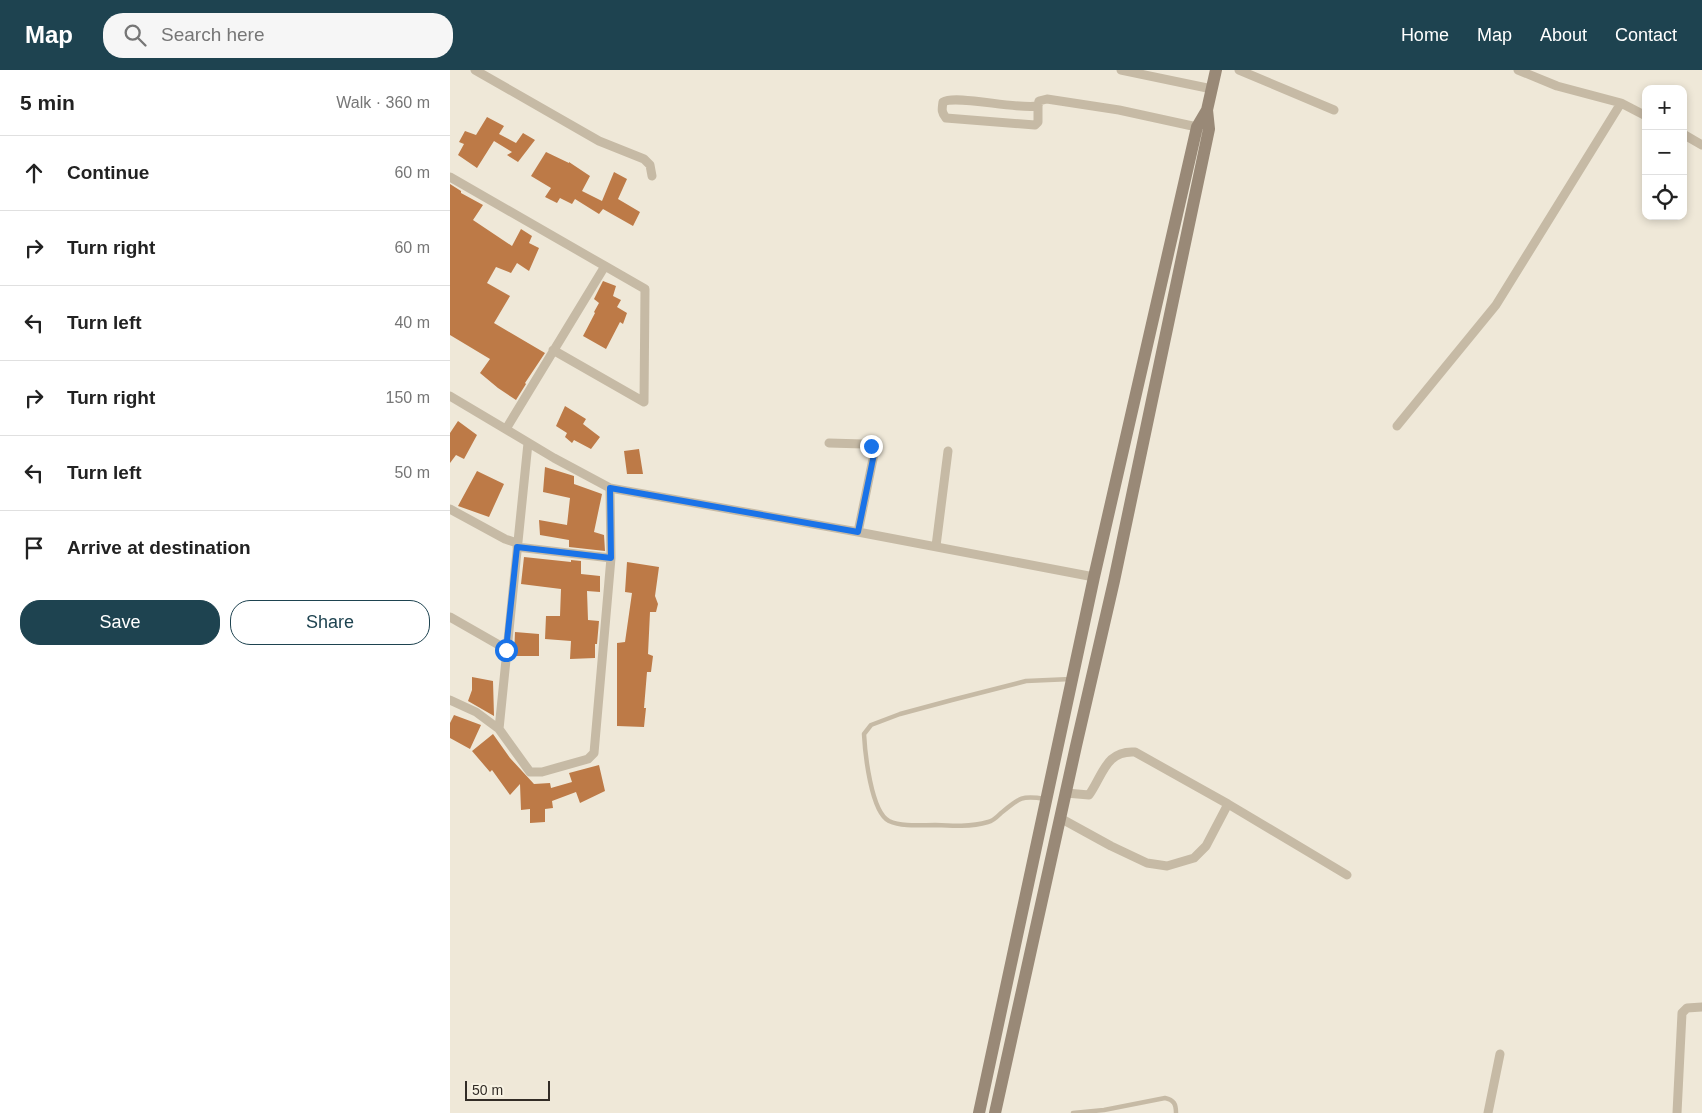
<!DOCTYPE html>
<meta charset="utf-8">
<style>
body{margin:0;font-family:Helvetica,sans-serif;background:#f6f6f6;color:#222}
.controls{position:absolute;right:15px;top:15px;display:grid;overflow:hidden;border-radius:10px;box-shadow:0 2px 8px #0003}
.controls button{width:45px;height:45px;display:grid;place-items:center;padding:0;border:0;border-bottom:1px solid #e0e0e0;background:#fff;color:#222;font:25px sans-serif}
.scale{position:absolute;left:15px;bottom:12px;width:85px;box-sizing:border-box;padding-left:5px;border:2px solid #322c26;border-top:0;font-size:14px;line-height:18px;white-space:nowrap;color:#322c26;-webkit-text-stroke:4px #f7f2e3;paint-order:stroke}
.stop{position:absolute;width:15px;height:15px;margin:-11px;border:4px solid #1a73e8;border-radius:50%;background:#fff}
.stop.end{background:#1a73e8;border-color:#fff;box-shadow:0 1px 5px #0008}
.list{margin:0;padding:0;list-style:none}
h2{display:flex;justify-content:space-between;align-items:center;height:65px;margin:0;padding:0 20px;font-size:21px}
h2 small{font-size:16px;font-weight:400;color:#767676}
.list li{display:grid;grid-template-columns:32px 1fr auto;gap:15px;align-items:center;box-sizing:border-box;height:75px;padding:0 20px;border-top:1px solid #e0e0e0}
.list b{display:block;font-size:19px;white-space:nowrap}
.list em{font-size:16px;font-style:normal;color:#767676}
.actions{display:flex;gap:10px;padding:15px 20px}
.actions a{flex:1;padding:11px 0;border:1px solid #1e4350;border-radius:20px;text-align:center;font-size:18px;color:#1e4350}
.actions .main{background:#1e4350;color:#fff}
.icon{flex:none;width:28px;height:28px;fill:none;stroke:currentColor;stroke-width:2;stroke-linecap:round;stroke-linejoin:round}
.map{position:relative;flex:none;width:1252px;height:1043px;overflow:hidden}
header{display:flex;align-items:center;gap:30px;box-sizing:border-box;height:70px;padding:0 25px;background:#1e4350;color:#fff}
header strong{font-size:24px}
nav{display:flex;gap:28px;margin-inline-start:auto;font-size:18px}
.search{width:350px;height:45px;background:#f6f6f6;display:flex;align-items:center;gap:12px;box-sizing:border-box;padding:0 18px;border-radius:20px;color:#767676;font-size:19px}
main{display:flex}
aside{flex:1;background:#fff}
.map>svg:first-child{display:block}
</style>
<header>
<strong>Map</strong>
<div class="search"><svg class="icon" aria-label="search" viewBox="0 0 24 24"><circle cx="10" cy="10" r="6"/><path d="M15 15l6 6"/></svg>Search here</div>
<nav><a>Home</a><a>Map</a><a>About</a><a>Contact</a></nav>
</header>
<main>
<aside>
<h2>5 min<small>Walk · 360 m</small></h2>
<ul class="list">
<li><svg class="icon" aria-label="ahead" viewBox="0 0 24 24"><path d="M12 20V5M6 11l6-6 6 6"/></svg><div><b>Continue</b></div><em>60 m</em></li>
<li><svg class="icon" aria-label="right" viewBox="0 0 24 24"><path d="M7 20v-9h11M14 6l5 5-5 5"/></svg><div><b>Turn right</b></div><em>60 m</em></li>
<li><svg class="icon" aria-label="left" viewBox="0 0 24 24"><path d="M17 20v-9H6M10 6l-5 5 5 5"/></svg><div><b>Turn left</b></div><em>40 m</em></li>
<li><svg class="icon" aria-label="right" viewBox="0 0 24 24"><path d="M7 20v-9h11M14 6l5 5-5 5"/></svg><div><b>Turn right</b></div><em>150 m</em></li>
<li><svg class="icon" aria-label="left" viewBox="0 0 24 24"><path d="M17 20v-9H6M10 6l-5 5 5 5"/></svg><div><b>Turn left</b></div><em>50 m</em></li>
<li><svg class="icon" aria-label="arrive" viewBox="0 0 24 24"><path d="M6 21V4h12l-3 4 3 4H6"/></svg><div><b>Arrive at destination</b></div></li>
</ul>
<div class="actions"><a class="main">Save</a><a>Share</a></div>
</aside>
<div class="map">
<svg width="1252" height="1043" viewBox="0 0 1252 1043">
<rect width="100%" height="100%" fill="#efe8d8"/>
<!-- building -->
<path fill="#bd7a47" d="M 37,47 L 54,56 L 49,64 L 66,73 L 73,63 L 85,70 L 68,92 L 57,85 L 62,82 L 44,71 L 27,98 L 8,85 L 14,74 L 9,72 L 15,61 L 26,65 Z
M 96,82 L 119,93 L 119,92 L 140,106 L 132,121 L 152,131 L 164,102 L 177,109 L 168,129 L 190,142 L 183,156 L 153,139 L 149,144 L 125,129 L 122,134 L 110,128 L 107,133 L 95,127 L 101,118 L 81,106 Z
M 0,114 L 11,121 L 11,123 L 33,135 L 23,150 L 62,176 L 71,159 L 82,166 L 79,173 L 89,178 L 79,201 L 67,193 L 61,203 L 46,197 L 37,213 L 60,226 L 44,253 L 95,283 L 75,313 L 76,314 L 66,330 L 48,318 L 30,303 L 40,289 L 0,265 Z
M 153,211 L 166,216 L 163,226 L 171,230 L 167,237 L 177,243 L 173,254 L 170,252 L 156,279 L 133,266 L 145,243 L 144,242 L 149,233 L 144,229 Z
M 115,336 L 136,349 L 133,354 L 150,367 L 141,379 L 124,370 L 122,373 L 115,367 L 117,363 L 106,356 Z
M 8,351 L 27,365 L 14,389 L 6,385 L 0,393 L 0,363 Z
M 189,379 L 193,404 L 177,404 L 174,381 Z
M 95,397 L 124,406 L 124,414 L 152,424 L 144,462 L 154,465 L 155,481 L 119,477 L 119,470 L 90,465 L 89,450 L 117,455 L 120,428 L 93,422 Z
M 27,401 L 54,414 L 39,447 L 8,436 Z
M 74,487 L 121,492 L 121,490 L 131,491 L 131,504 L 150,506 L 150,522 L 137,521 L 138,550 L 149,551 L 147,574 L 145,574 L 145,588 L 120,589 L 121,571 L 95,569 L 96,546 L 110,546 L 111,519 L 71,514 Z
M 177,492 L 209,497 L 205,526 L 208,534 L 206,542 L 200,542 L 198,584 L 203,586 L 201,602 L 197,602 L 194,638 L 196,638 L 194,657 L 167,656 L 167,573 L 175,572 L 182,523 L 175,522 Z
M 65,562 L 89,564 L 89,586 L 64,586 Z
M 22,607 L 43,611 L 44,646 L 18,631 L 22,620 Z
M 4,645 L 31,655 L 20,679 L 0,668 L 0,653 Z
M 43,664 L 60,688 L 84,714 L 100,713 L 101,718 L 122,712 L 119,703 L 149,695 L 155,721 L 130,733 L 126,722 L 102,731 L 103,738 L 95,739 L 95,752 L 80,753 L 80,739 L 71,740 L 70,714 L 60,725 L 42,700 L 40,702 L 22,681 Z"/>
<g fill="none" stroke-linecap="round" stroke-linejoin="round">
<!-- lane -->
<path stroke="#c6baa5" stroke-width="4.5" d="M 595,729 C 571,725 569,728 550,744 C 547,747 543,751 538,752 C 521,757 502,756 485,755 C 471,755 452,757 439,751 C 421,742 415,683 414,664 L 421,655 L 450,644 L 502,630 L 576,611 L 621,609
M 623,1043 L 654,1040 L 715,1028 C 724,1030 726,1034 726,1043"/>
<!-- street -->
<path stroke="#c6baa5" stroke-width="9" d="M 25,0 L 149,71 L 194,89 L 200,95 L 202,106
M 671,0 L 762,19
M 789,0 L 884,40
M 1068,0 L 1107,16 L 1171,33 L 1196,46
M 588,36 L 588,52 L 585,55 L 496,48 C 491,42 492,39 493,32 C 506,24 566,40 588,36 L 589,31 L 597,29 L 669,40 L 747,57
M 1233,64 L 1252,75
M 0,107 L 155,196 L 56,359
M 103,280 L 194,332 L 195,219 L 155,196
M 0,326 L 104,388 L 160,418 L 408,462 L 644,507
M 947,356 L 1046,235 L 1171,33
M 379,373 L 413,374 L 421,376 L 424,384 L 408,462
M 0,439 L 55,469 L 67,473
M 486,476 L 498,381
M 67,477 L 161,488
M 0,547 L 56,579
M 0,630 L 26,642 L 49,659 L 80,702 L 92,702 L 138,689 L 144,683 L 161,488 L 160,418
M 49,659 L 78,373
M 616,723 L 639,725 C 653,705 656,680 685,682 L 778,734 L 897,805
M 610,748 L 661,776 L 697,793 L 717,796 L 744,788 L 756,776 L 778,734
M 1038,1043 L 1050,984
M 1227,1043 L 1232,943 L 1237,938 L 1252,937"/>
<!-- secondary -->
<path stroke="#998977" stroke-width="12" d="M 529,1043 L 644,507 L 747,57 L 757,40
M 545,1043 L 626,676 L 664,511 L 759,59 L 757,40 L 766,0"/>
</g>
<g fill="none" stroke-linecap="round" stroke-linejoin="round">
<!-- route -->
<path stroke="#1a73e8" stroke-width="6" d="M 56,580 L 67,477 L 161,488 L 160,418 L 408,462 L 424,384 L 421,376"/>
</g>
</svg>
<div class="controls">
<button>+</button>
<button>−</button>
<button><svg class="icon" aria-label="locate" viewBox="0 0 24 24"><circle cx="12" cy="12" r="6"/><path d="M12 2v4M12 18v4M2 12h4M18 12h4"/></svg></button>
</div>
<div class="scale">50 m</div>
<div class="stop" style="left:56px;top:580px"></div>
<div class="stop end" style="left:421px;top:376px"></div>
</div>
</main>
